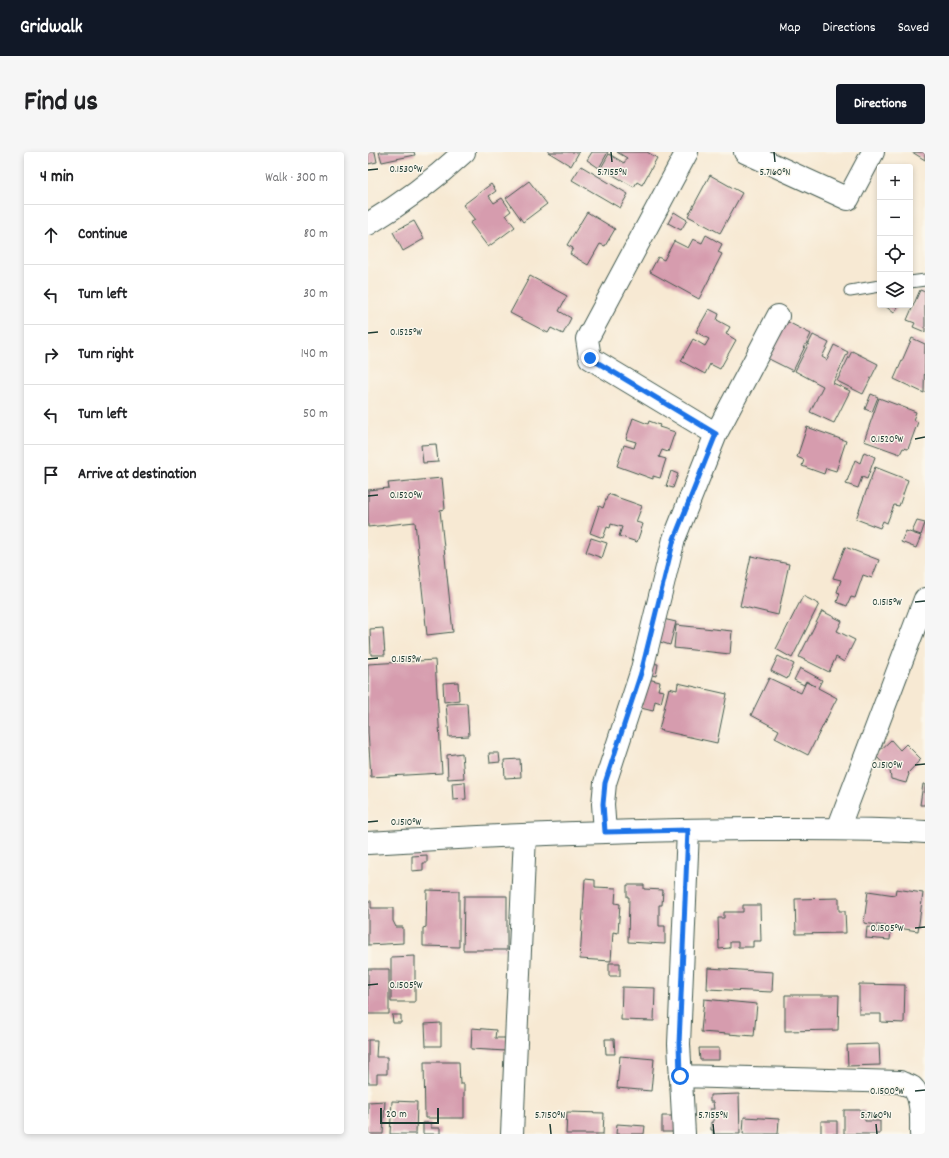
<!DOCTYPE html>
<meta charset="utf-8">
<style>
body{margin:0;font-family:Dekko,sans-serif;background:#f6f6f6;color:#202124}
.controls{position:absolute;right:12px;top:12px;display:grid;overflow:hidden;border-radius:4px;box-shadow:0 2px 6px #0003}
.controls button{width:36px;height:36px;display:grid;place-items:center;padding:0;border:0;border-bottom:1px solid #e0e0e0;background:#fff;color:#202124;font:20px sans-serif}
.scale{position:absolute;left:12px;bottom:10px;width:59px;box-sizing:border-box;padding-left:4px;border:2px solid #1f3d34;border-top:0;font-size:11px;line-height:14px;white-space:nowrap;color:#1f3d34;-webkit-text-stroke:3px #fbf7ec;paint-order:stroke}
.stop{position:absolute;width:12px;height:12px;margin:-9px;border:3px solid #1a73e8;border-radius:50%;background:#fff}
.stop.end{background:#1a73e8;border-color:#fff;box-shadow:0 1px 4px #0008}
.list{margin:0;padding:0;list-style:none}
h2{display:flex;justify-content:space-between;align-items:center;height:52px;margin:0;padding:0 16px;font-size:17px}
h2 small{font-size:13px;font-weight:400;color:#757577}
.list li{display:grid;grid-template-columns:26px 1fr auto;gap:12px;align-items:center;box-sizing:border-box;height:60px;padding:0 16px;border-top:1px solid #e0e0e0}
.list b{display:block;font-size:15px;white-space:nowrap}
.list em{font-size:13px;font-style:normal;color:#757577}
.icon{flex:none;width:22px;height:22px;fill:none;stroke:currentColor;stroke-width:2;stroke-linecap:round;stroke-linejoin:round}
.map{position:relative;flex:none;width:557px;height:982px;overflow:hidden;border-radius:4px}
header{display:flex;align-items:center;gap:24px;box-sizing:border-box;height:56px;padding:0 20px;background:#111827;color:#fff}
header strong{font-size:19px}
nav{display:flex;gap:22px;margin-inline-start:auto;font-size:14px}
.intro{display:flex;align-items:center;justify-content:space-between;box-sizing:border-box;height:96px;padding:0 24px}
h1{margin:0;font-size:28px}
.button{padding:10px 18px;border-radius:4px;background:#111827;color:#fff;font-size:14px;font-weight:700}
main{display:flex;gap:24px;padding:0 24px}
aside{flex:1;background:#fff;border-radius:4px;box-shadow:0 2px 6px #0003}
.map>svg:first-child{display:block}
</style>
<header>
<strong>Gridwalk</strong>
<nav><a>Map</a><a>Directions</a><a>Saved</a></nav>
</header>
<div class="intro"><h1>Find us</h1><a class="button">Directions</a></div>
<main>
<aside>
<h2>4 min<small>Walk · 300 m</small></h2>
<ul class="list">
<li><svg class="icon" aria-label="ahead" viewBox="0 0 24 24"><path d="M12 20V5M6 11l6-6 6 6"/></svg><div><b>Continue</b></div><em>80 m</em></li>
<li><svg class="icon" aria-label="left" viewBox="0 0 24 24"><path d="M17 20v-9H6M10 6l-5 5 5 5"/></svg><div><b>Turn left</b></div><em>30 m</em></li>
<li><svg class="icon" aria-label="right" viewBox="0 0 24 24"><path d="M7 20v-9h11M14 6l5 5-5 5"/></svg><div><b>Turn right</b></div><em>140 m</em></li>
<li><svg class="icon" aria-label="left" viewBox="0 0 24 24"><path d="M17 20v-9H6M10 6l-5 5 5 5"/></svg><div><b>Turn left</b></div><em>50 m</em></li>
<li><svg class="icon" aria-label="arrive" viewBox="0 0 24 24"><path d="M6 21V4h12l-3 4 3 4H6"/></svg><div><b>Arrive at destination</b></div></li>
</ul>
</aside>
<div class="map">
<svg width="557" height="982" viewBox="0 0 557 982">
<rect width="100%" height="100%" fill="#fbf7ec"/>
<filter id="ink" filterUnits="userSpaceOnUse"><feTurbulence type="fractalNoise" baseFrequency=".025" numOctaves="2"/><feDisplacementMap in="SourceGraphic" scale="8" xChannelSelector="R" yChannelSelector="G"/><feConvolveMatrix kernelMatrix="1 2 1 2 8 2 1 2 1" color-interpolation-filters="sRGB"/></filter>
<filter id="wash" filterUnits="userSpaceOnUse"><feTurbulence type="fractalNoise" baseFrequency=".012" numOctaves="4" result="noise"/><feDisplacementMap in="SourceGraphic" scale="16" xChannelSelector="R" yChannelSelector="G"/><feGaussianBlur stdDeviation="0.9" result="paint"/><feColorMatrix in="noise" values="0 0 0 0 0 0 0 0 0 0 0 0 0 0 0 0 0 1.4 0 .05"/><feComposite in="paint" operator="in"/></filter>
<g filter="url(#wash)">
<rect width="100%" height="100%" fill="#f7e9d3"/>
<g id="blocks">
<!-- building -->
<path fill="#d69cae" d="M 0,0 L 7,0 L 9,10 L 0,12 Z
M 11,0 L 46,0 L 47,3 L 14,10 Z
M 180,0 L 211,0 L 203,14 Z
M 224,0 L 240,0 L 231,16 L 219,8 Z
M 249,0 L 279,0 L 289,6 L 274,33 L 269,30 L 266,35 L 233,16 L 241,2 L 256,11 L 259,6 Z
M 544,0 L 557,0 L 557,8 Z
M 213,14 L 260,42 L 252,56 L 204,28 Z
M 342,23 L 374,41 L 352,81 L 320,64 Z
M 161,29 L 179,52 L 155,70 L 138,46 Z
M 123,32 L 128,39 L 121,44 L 126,51 L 134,46 L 143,59 L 138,63 L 147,75 L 120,95 L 102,71 L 107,68 L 95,53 Z
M 219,60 L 247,77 L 237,94 L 232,92 L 220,113 L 202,102 L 205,96 L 199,93 Z
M 306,60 L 319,68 L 313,78 L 300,71 Z
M 46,69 L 56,87 L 35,99 L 25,80 Z
M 338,83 L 354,92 L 350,100 L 354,102 L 331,147 L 282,120 L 290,105 L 296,108 L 306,89 L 320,96 L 325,87 L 334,91 Z
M 162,124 L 199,144 L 191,159 L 203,166 L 195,182 L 183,176 L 180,181 L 142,161 Z
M 552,138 L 557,140 L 557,180 L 545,175 L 547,171 L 539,168 Z
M 516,153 L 531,153 L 526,161 Z
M 341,157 L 351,162 L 349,168 L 362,175 L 358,182 L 368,188 L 352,217 L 342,212 L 337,222 L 313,209 L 325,187 L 337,194 L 341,187 L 328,180 Z
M 418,169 L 443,182 L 425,219 L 399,206 Z
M 445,183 L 461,191 L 454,205 L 459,208 L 466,193 L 480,200 L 465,231 L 482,239 L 466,271 L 442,260 L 455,234 L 427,219 Z
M 544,186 L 557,192 L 556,241 L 526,227 Z
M 484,199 L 510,212 L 495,242 L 469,229 Z
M 503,242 L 510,245 L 504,260 L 497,257 Z
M 511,246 L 548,260 L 545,268 L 550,270 L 540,297 L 535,296 L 532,302 L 496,289 Z
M 265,266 L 280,272 L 281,269 L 292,273 L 291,275 L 307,280 L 300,300 L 294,298 L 291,305 L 298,307 L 292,326 L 285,324 L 285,327 L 249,314 L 256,293 L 266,296 L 268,290 L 258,287 Z
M 439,275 L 478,289 L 468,319 L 458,316 L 456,322 L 434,314 L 436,308 L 429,305 Z
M 68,292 L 70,310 L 55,311 L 53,293 Z
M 496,300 L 507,305 L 499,327 L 494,325 L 490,336 L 478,332 L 487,308 L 492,311 Z
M 507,315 L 540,328 L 531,354 L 526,353 L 519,371 L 515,369 L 512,376 L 488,367 Z
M 303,319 L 310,322 L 305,336 L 298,334 Z
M 74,326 L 77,357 L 72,358 L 85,480 L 59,483 L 47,370 L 0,375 L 0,338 L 21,336 L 20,331 Z
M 240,342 L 274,354 L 268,370 L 275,372 L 269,390 L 251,384 L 254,375 L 243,372 L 242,376 L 239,375 L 235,386 L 222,381 L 231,354 L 235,356 Z
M 549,369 L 557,371 L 553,383 L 544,380 Z
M 538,379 L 553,384 L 548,396 L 533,390 Z
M 223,386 L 239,391 L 234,406 L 218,400 Z
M 477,395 L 511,408 L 504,426 L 495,423 L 487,446 L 483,445 L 479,454 L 469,450 L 472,441 L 469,440 L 473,428 L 465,426 Z
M 383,404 L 421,412 L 410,463 L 372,454 Z
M 435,444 L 451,452 L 424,506 L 408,497 Z
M 454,459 L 474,469 L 469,479 L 487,488 L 476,510 L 468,505 L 461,520 L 431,505 Z
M 295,467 L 308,470 L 302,493 L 289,489 Z
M 308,473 L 364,479 L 362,502 L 306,496 Z
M 15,476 L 17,503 L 3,503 L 2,477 Z
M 410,504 L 426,512 L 419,527 L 403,519 Z
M 67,508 L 74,621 L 3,625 L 0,580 L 0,512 Z
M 282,511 L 290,512 L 288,524 L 280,522 Z
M 432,516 L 454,528 L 450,536 L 469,546 L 440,603 L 407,586 L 411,578 L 383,563 L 401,526 L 433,541 L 438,530 L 447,534 L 438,529 L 436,533 L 426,528 Z
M 280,527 L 292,530 L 290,538 L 296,539 L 293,551 L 287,549 L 285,559 L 273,556 Z
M 90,530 L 91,548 L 76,550 L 75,531 Z
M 310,531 L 359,542 L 349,591 L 291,578 L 301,536 L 309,538 Z
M 99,551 L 101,584 L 81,585 L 78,552 Z
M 523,588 L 532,598 L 538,592 L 553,607 L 540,621 L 541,622 L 538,631 L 523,627 L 522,619 L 507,603 Z
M 94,601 L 96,626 L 80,627 L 79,603 Z
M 121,601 L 131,601 L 132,610 L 122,611 Z
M 152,607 L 153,625 L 137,626 L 136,608 Z
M 97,630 L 98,647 L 85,648 L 84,631 Z
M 555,632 L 557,632 L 557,653 L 552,653 Z
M 59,703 L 59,711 L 55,711 L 55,718 L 44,719 L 44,704 Z
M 217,727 L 227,728 L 227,735 L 248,736 L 247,751 L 252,752 L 250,781 L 245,780 L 243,809 L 212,807 Z
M 259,733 L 276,733 L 276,737 L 295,738 L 294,753 L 291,753 L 291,774 L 297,774 L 297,792 L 260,790 L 261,745 L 259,745 Z
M 528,737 L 555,741 L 550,779 L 496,771 L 500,739 L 527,743 Z
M 59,738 L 91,739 L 91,795 L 55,794 L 55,776 L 58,775 Z
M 96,744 L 139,744 L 139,798 L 95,798 Z
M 471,746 L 471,759 L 477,759 L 478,781 L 428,782 L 427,747 Z
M 0,749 L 3,749 L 3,756 L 25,756 L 25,769 L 28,775 L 35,775 L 35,791 L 0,793 Z
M 375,753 L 392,753 L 393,789 L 385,789 L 385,795 L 370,795 L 370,790 L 362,790 L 362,796 L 351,797 L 350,766 L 356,766 L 356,760 L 375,760 Z
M 499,775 L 523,777 L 522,788 L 498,786 Z
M 47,804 L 47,850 L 23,850 L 23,805 Z
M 241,811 L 252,811 L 252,824 L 241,824 Z
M 340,816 L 405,820 L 404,840 L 339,837 Z
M 0,817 L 21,817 L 21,862 L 0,862 Z
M 491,832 L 537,833 L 536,871 L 513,870 L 513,862 L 491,862 Z
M 254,835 L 287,836 L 286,869 L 253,868 Z
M 417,843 L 471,843 L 470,878 L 417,879 Z
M 336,847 L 389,852 L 386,884 L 333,880 Z
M 24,863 L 33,863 L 33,871 L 25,871 Z
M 73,871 L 73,894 L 58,894 L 57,872 Z
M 104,876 L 128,878 L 127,886 L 139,886 L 138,899 L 103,897 Z
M 237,887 L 246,887 L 247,902 L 238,902 Z
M 0,888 L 9,888 L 8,905 L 19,905 L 19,922 L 9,922 L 9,931 L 0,931 Z
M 511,892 L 512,913 L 480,914 L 479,893 Z
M 331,896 L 351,896 L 351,908 L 332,908 Z
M 252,904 L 286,907 L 283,939 L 249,936 Z
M 56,910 L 91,910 L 92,932 L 96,932 L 96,966 L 57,966 Z
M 371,942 L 372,982 L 345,982 L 345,978 L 343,978 L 343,970 L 345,970 L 345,962 L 342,963 L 342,957 L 346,957 L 345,950 L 342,950 L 342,943 Z
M 17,949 L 15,982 L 0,982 L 0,950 Z
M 24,949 L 49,950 L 48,982 L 22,982 Z
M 476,958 L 497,958 L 497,969 L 512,969 L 512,982 L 476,982 Z
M 199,960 L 236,961 L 235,982 L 198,982 Z
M 294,964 L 310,964 L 310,980 L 294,980 Z
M 376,965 L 411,967 L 410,982 L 375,982 Z
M 453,969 L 469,969 L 469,982 L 453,982 Z
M 55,971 L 63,971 L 63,976 L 72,976 L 72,982 L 55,982 Z
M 249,972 L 277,974 L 276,982 L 248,982 Z"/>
</g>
</g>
<g filter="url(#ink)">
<use href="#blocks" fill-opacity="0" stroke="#3f574c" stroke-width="1"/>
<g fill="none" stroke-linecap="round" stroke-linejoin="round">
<defs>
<path id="lane" d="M 542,130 L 557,128
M 482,139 L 512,134"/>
<path id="street" d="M 319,0 L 219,187 L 222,206 L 348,282
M 377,0 L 480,47 L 505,0
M 0,72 C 35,51 66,28 96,0
M 470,677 L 557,447
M 237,680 L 235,652 L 237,631 L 273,521 L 306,387 L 348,282 L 410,164
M 0,691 C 128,683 256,678 384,677 C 442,677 500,676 557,680
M 312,924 L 532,930 C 535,932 541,933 544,935 C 555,945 553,969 553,982
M 144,982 L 157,683
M 316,982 L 311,892 L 320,678"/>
</defs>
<!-- lane casing -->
<use href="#lane" stroke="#3f574c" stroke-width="13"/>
<!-- street casing -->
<use href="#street" stroke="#3f574c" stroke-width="24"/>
<!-- lane -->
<use href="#lane" stroke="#fff" stroke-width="11"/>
<!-- street -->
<use href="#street" stroke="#fff" stroke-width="22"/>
</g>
</g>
<g fill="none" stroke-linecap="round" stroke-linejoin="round" filter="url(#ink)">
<!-- route -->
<path stroke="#1a73e8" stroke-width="5" d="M 222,206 L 348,282 L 306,387 L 273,521 L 237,631 L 235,652 L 237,680 L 320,678 L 311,892 L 312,924"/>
</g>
<!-- ticks -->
<path fill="none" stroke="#1f3d34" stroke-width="1.5" d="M 243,0 L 244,10M 406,0 L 407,10M 0,18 L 10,17M 0,181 L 10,180M 547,287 L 557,285M 0,344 L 10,343M 547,450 L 557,449M 0,507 L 10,506M 547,613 L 557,612M 0,670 L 10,669M 547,776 L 557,775M 0,833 L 10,832M 547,939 L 557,938M 182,972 L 183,982M 345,972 L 346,982M 508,972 L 509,982"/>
<g font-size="10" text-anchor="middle" fill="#1f3d34" stroke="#fbf7ec" stroke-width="3" stroke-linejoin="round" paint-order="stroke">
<text x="38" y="20">0.1530°W</text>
<text x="244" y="23">5.7155°N</text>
<text x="407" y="23">5.7160°N</text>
<text x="38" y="183">0.1525°W</text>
<text x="519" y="290">0.1520°W</text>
<text x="38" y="346">0.1520°W</text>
<text x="519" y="453">0.1515°W</text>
<text x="38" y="510">0.1515°W</text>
<text x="519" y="616">0.1510°W</text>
<text x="38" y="673">0.1510°W</text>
<text x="519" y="779">0.1505°W</text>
<text x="38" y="836">0.1505°W</text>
<text x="519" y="942">0.1500°W</text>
<text x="182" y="966">5.7150°N</text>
<text x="345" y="966">5.7155°N</text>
<text x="508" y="966">5.7160°N</text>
</g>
</svg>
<div class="controls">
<button>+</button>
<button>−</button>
<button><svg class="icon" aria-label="locate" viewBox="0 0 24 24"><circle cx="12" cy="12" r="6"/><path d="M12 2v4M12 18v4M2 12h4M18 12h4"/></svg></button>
<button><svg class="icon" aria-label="layers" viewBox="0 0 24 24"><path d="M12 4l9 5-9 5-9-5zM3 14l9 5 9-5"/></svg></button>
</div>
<div class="scale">20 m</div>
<div class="stop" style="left:312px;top:924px"></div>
<div class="stop end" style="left:222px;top:206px"></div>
</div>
</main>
